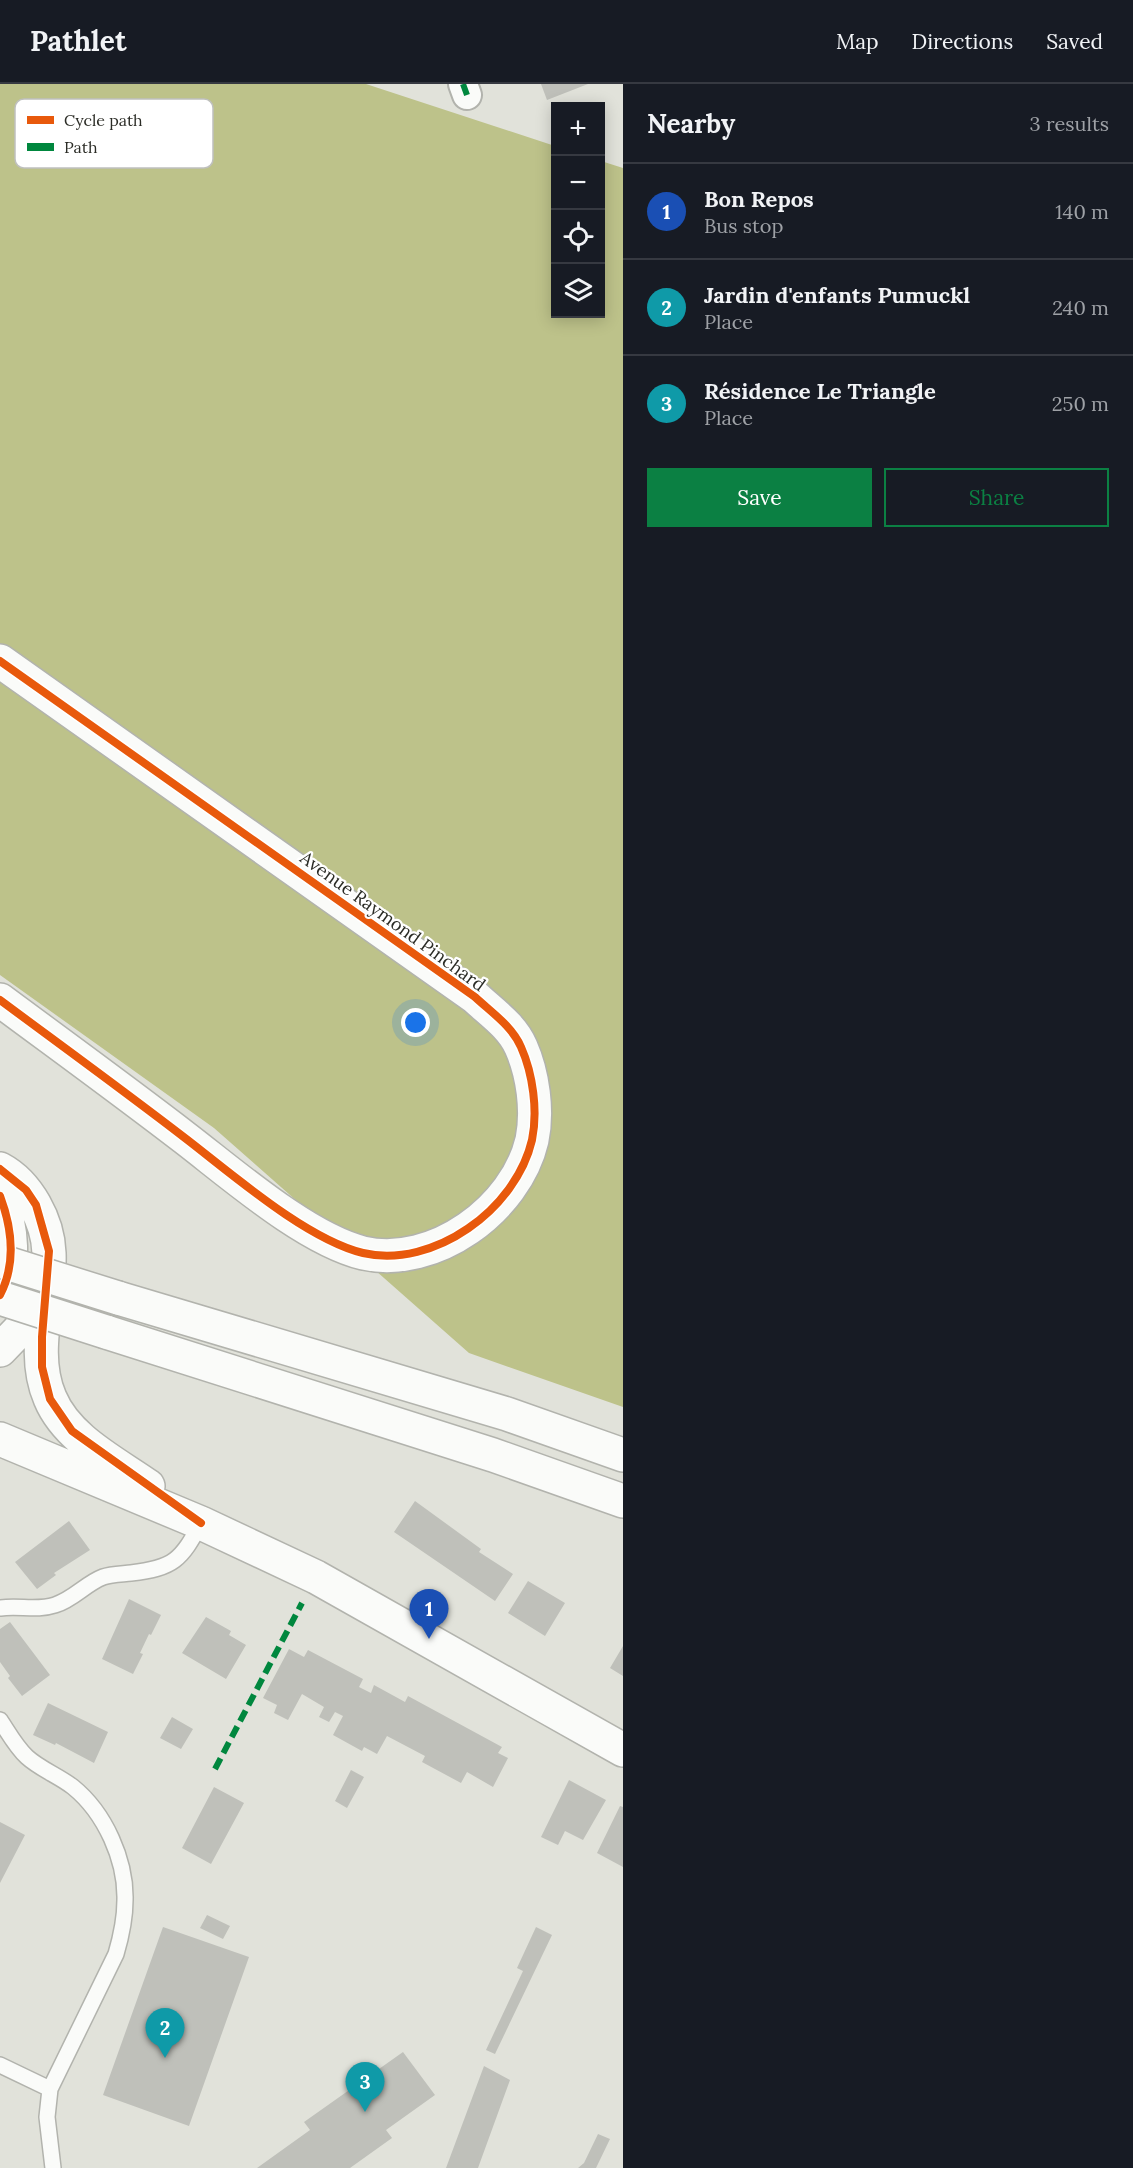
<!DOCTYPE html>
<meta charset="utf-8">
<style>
body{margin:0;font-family:Lora,serif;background:#20242c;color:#f1f3f6}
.controls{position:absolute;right:18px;top:18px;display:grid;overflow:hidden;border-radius:0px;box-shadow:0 3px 15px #0003}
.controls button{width:54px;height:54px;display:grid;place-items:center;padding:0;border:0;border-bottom:2px solid #363941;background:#171b24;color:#f1f3f6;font:30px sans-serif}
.you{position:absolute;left:416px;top:939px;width:21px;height:21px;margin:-15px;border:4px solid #fff;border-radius:50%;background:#1a73e8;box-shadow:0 0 0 9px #1a73e833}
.badge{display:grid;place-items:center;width:39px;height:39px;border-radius:50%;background:#0b8043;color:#fff;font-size:20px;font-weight:700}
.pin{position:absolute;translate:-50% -50px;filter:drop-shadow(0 2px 3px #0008)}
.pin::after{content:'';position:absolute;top:32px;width:21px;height:18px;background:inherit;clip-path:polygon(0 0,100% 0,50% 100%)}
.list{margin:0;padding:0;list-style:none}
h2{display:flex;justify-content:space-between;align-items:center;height:78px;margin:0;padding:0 24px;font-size:26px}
h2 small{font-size:20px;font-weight:400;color:#9ea1a6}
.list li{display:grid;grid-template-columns:39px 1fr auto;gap:18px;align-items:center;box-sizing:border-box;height:96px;padding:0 24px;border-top:2px solid #363941}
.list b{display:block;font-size:22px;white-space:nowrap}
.list p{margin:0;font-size:20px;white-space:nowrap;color:#9ea1a6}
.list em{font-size:20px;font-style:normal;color:#9ea1a6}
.actions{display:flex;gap:12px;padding:18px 24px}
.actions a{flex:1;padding:14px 0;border:2px solid #0b8043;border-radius:0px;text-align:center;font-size:21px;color:#0b8043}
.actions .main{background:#0b8043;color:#fff}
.icon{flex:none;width:33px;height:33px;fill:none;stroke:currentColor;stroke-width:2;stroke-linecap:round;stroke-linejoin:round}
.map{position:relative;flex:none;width:623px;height:2084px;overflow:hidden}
header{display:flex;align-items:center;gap:36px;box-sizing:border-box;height:84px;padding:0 30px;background:#171b24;border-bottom:2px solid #363941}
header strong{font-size:28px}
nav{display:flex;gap:33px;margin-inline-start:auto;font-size:21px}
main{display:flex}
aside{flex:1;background:#171b24}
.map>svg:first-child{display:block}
</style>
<header>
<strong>Pathlet</strong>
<nav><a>Map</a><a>Directions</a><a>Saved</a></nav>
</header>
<main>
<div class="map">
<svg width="623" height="2084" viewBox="0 0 623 2084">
<rect width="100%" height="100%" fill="#e1e2da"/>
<!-- forest -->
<path fill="#bdc28a" d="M 0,0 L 366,0 L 555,62 L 556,230 L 600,230 L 601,77 L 623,84 L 623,1323 L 469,1269 L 214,1044 L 0,891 Z"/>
<!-- building -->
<path fill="#bfc0ba" d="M 541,0 L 588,0 L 547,16 Z
M 415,1417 L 481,1465 L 479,1468 L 513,1490 L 495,1517 L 394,1448 Z
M 69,1437 L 90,1466 L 54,1489 L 56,1491 L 37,1505 L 15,1478 Z
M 528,1497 L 565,1519 L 545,1552 L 508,1529 Z
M 129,1515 L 161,1531 L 151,1551 L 149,1550 L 140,1569 L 143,1570 L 133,1590 L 102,1575 Z
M 206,1533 L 231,1547 L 229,1551 L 246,1561 L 226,1595 L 182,1569 Z
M 10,1538 L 50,1591 L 22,1612 L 8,1594 L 10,1592 L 0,1578 L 0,1545 Z
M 623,1562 L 623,1592 L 610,1584 Z
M 289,1565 L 304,1573 L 308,1566 L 363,1595 L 359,1603 L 371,1609 L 374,1601 L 405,1618 L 408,1612 L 502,1663 L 498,1669 L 508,1674 L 493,1703 L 467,1688 L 461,1699 L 422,1678 L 425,1672 L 387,1652 L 377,1670 L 364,1663 L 362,1667 L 333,1651 L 343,1632 L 335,1628 L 329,1638 L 319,1633 L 324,1623 L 302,1610 L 288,1636 L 274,1629 L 277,1621 L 263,1614 Z
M 48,1619 L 108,1648 L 94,1679 L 56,1659 L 55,1661 L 33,1651 Z
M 172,1633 L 193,1645 L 181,1665 L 160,1654 Z
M 351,1686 L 364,1693 L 347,1724 L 335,1717 Z
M 569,1696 L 606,1716 L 583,1756 L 565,1747 L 558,1761 L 541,1753 Z
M 214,1703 L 244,1719 L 211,1780 L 182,1764 Z
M 620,1722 L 623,1723 L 623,1783 L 597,1769 Z
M 0,1738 L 25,1751 L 0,1799 Z
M 207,1831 L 230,1842 L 223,1855 L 200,1844 Z
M 163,1843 L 249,1873 L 189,2042 L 103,2011 Z
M 536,1843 L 552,1851 L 495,1970 L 486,1966 L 523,1887 L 517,1884 Z
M 403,1968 L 435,2011 L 386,2046 L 392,2054 L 350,2084 L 257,2084 L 310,2046 L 304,2038 Z
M 484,1982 L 510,1996 L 478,2084 L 446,2084 Z
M 598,2050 L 610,2055 L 596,2084 L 578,2084 L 584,2079 Z"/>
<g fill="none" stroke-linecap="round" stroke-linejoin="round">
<defs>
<path id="lane" d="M 0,1524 C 18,1521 37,1527 55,1521 C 74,1515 85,1500 103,1493 C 111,1490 122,1490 131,1489 C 174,1484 181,1476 201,1439
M 0,1636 C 8,1648 16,1663 27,1673 C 40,1685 59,1692 73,1703 C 105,1729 126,1776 125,1816 C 125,1835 121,1853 116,1870 L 50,2005 L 47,2033 L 53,2084
M 0,1981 L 50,2005"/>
<path id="street" d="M 463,0 L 467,11"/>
<path id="secondary" d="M 0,577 L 475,913 C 491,928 512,942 521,963 C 533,990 538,1027 532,1056 C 516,1125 434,1185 363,1169 C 306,1155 232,1090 185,1054 C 124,1007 62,962 0,916
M 0,1085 C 28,1100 48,1137 49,1169 C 51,1217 30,1268 50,1314 C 67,1355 114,1378 148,1402
M 0,1112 C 12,1144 16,1180 0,1211
M 0,1266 L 27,1238 L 41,1207
M 0,1355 L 201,1439 L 316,1493 L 623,1666"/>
<path id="highway" d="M 118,1214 L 507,1330 L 623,1371
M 106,1248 L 493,1371 L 623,1417"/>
</defs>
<!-- lane casing -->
<use href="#lane" stroke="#b2b3ad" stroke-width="18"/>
<!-- street casing -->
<use href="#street" stroke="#b2b3ad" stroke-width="32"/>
<!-- secondary casing -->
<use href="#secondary" stroke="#b2b3ad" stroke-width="36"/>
<!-- highway casing -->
<use href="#highway" stroke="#b2b3ad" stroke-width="36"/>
<!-- lane -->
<use href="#lane" stroke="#fafbf9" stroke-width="15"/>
<!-- street -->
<use href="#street" stroke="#fafbf9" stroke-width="28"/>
<!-- secondary -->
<use href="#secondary" stroke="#fafbf9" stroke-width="33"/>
<!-- highway -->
<use href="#highway" stroke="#fafbf9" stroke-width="33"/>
<defs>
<path id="highway-bridge" d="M 0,1177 L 118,1214
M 0,1214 L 106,1248"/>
</defs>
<!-- highway-bridge casing -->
<use href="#highway-bridge" stroke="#b2b3ad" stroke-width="36" stroke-linecap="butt"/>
<!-- highway-bridge -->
<use href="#highway-bridge" stroke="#fafbf9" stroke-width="33"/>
<!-- quiet -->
<path stroke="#00873e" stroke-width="6" stroke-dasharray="12 6" stroke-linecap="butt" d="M 463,0 L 467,11
M 215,1685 L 302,1519"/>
<defs>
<path id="cycleway" d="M 0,577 L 475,913 C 491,928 512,942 521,963 C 533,990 538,1027 532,1056 C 516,1125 434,1185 363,1169 C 306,1155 232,1090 185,1054 C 124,1007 62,962 0,916
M 0,1085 L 26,1106 L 36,1121 L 49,1167 L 42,1253 L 42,1283 L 50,1315 L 72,1347 L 201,1439
M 0,1112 C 12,1144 16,1180 0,1211"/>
</defs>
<!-- cycleway casing -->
<use href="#cycleway" stroke="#fff" stroke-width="11"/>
<!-- cycleway -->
<use href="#cycleway" stroke="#e8590c" stroke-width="8"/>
</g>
<g text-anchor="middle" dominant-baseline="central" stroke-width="4.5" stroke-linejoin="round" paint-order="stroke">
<!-- street labels -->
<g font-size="18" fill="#2b2c26" stroke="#fff">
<text transform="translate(393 837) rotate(36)">Avenue Raymond Pinchard</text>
</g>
</g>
<!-- legend -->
<rect x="15" y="15" width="198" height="69" rx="9" fill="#fff" stroke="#bfc0be" stroke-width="1.5"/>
<rect x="27" y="32" width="27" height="8" fill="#e8590c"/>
<rect x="27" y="59" width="27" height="8" fill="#00873e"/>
<g font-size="16" fill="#2b2c26">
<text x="64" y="42">Cycle path</text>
<text x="64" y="69">Path</text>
</g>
</svg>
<div class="controls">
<button>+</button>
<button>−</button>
<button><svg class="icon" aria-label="locate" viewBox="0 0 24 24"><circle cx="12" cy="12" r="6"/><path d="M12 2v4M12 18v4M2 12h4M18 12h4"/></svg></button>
<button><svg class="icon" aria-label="layers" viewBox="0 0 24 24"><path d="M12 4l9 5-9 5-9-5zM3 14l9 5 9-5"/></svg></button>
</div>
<div class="you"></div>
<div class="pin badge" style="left:429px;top:1555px;background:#1a4fb4">1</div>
<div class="pin badge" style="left:165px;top:1974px;background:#0f9aa8">2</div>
<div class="pin badge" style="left:365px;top:2028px;background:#0f9aa8">3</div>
</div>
<aside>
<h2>Nearby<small>3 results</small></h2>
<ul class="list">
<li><span class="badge" style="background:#1a4fb4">1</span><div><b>Bon Repos</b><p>Bus stop</p></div><em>140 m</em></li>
<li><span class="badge" style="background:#0f9aa8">2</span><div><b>Jardin d'enfants Pumuckl</b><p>Place</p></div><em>240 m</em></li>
<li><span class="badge" style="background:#0f9aa8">3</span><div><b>Résidence Le Triangle</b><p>Place</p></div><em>250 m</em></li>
</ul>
<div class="actions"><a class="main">Save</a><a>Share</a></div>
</aside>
</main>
